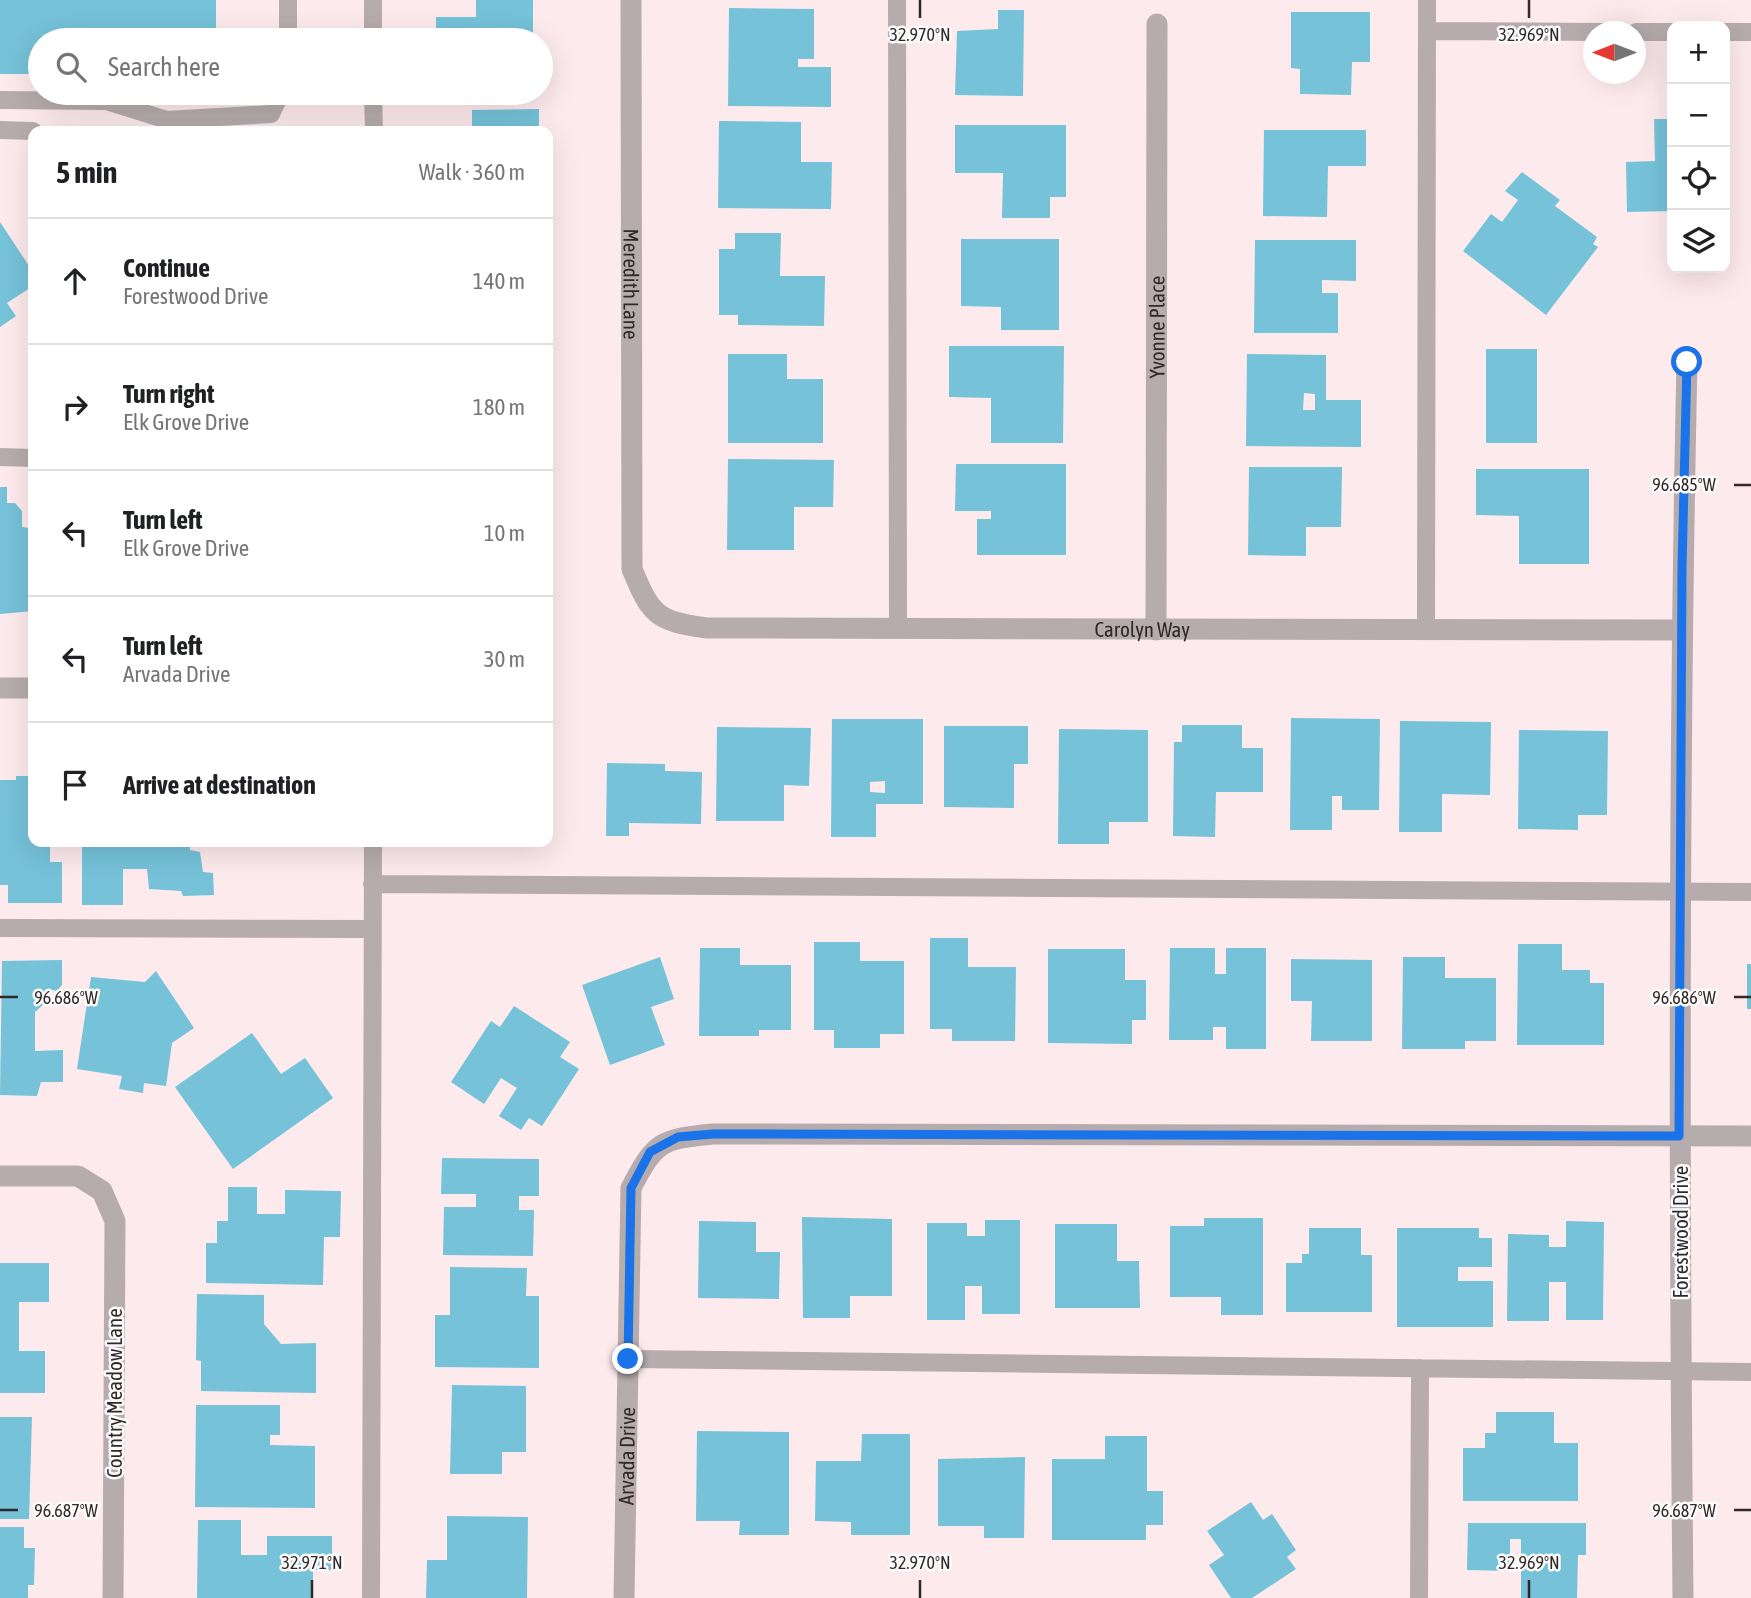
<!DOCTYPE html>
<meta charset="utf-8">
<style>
body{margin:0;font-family:"Asap Condensed",sans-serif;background:#f2f2f2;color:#202124}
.controls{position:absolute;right:21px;top:21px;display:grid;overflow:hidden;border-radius:14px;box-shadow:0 7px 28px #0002}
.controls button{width:63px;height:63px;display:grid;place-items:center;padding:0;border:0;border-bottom:2px solid #e0e0e0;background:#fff;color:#202124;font:35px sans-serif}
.compass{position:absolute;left:1583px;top:21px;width:63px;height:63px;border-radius:50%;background:#fff;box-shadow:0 7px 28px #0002;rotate:270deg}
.stop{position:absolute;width:21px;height:21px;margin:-16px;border:5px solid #1a73e8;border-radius:50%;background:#fff}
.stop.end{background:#1a73e8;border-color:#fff;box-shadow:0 2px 7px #0008}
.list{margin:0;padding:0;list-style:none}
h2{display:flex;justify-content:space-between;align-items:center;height:91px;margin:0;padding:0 28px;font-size:30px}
h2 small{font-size:23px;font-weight:400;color:#757577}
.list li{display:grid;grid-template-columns:46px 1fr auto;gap:21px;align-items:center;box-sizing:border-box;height:126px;padding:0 28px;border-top:2px solid #e0e0e0}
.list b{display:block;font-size:26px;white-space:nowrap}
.list p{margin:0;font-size:23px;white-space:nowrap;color:#757577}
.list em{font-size:23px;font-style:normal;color:#757577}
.icon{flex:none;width:38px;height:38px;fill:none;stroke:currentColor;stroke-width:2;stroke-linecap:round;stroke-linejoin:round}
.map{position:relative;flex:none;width:1751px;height:1598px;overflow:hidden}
.search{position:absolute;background:#fff;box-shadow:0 7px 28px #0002;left:28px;top:28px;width:525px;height:77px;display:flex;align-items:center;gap:18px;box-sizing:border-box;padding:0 24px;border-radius:38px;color:#757577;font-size:26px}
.panel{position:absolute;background:#fff;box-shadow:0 7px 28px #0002;left:28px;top:126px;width:525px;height:721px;border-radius:14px}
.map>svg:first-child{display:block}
</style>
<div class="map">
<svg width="1751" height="1598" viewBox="0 0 1751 1598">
<rect width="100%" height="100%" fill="#fdeaec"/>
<!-- building -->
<path fill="#75c2d9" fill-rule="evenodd" d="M 0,0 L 216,0 L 216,40 L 40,40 L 40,74 L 0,74 Z
M 476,0 L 533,0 L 533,40 L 436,40 L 436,17 L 476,17 Z
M 729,8 L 814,9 L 814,59 L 798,59 L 798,67 L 831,67 L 831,107 L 728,106 Z
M 998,10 L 1024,10 L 1023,96 L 955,95 L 957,31 L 998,29 Z
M 1291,12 L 1370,12 L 1370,62 L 1352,62 L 1351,95 L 1300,94 L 1300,69 L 1291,68 Z
M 539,109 L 539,131 L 472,131 L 472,110 Z
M 1654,119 L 1672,119 L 1672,211 L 1627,212 L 1626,162 L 1655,161 Z
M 719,121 L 801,122 L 801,162 L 832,162 L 831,209 L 718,208 Z
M 955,125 L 1066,125 L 1066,197 L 1050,197 L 1050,218 L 1002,218 L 1003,173 L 955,173 Z
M 1264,130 L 1366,130 L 1366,166 L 1328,166 L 1327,217 L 1263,216 Z
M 1522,172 L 1560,200 L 1555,206 L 1597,237 L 1593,244 L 1598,247 L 1546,315 L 1463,251 L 1491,214 L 1502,222 L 1518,200 L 1505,191 Z
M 0,222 L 33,272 L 33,286 L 7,303 L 16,316 L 0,327 Z
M 735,233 L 781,233 L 780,276 L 825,276 L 824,326 L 738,325 L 738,315 L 719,315 L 719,249 L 735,249 Z
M 961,239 L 1059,239 L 1059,330 L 1001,330 L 1001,307 L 961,306 Z
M 1255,240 L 1356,240 L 1356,281 L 1322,280 L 1322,293 L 1338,293 L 1338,333 L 1254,333 Z
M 949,346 L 1064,346 L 1063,443 L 991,443 L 991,398 L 949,397 Z
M 1486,349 L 1537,349 L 1537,443 L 1486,443 Z
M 728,354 L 787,354 L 787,379 L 823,379 L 823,443 L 728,443 Z
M 1247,354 L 1326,355 L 1326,400 L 1361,400 L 1361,447 L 1246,446 ZM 1304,393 L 1315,394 L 1315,410 L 1303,410 Z
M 728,459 L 834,460 L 833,507 L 794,507 L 794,550 L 727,550 Z
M 956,464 L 1066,464 L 1066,555 L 977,555 L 977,519 L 991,519 L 991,511 L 955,511 Z
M 1249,467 L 1342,467 L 1341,527 L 1306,527 L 1306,556 L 1248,555 Z
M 1476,469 L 1589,469 L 1589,564 L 1519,564 L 1519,516 L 1476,515 Z
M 0,487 L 7,487 L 7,503 L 15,503 L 22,511 L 22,527 L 29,528 L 33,611 L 0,614 Z
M 1291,718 L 1380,719 L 1379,810 L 1342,810 L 1342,796 L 1332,796 L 1332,830 L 1290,830 Z
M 832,719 L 923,719 L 923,804 L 876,804 L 876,837 L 831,837 ZM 885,781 L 885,793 L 870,792 L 870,782 Z
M 1400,721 L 1491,722 L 1490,795 L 1442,794 L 1442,832 L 1399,832 Z
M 1182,725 L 1242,725 L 1242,748 L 1263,748 L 1263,792 L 1216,792 L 1215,837 L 1173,836 L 1174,742 L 1182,742 Z
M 944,726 L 1028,726 L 1028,764 L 1014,764 L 1014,808 L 944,807 Z
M 717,727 L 811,728 L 809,786 L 784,785 L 784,821 L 716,821 Z
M 1059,729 L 1148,730 L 1148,822 L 1109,822 L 1109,844 L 1058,844 Z
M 1519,730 L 1608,731 L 1607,815 L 1578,815 L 1578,830 L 1518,829 Z
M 607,763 L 665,764 L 665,771 L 702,772 L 701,824 L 629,823 L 629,836 L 606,836 Z
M 16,776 L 33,776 L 33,842 L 50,842 L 50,862 L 62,862 L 62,903 L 8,903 L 8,885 L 0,885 L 0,780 L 16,780 Z
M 82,842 L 190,842 L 190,850 L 200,852 L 203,872 L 213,873 L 214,895 L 183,896 L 181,891 L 149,889 L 147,869 L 123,869 L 123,905 L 82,905 Z
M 930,938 L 968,938 L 968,967 L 1016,967 L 1015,1041 L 952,1041 L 952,1029 L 930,1029 Z
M 814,942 L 860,942 L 860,961 L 904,961 L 904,1034 L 880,1034 L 880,1048 L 834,1048 L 834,1030 L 814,1030 Z
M 1518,944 L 1562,944 L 1562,970 L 1590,970 L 1590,983 L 1604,983 L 1604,1045 L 1517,1045 Z
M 700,948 L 740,948 L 740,965 L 791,965 L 791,1030 L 759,1030 L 759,1036 L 699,1036 Z
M 1170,948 L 1215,948 L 1215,974 L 1226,974 L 1226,948 L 1266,948 L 1266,1049 L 1226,1049 L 1226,1027 L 1213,1027 L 1213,1040 L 1169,1040 Z
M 1048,949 L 1125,949 L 1125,980 L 1146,980 L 1146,1020 L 1132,1020 L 1132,1044 L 1048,1043 Z
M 660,957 L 674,999 L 651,1007 L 665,1045 L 610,1065 L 582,985 Z
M 1403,957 L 1445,957 L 1445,978 L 1496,978 L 1496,1041 L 1465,1041 L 1465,1049 L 1402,1049 Z
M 1291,959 L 1372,960 L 1372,1041 L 1311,1041 L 1312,1001 L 1291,1001 Z
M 62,960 L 62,985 L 57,991 L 46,989 L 44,1004 L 35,1012 L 35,1051 L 63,1050 L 63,1082 L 41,1082 L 37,1096 L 0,1095 L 2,961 Z
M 1747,964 L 1751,964 L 1751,1009 L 1747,1009 Z
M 156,971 L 194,1028 L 172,1043 L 166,1086 L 144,1083 L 143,1093 L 119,1089 L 122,1076 L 77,1069 L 91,977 L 145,982 Z
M 514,1006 L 570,1042 L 560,1057 L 579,1069 L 542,1126 L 529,1118 L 521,1130 L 499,1116 L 517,1088 L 501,1078 L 484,1104 L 451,1082 L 491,1021 L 500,1027 Z
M 252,1033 L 281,1074 L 305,1058 L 333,1098 L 233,1169 L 175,1087 Z
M 442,1158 L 539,1159 L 539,1196 L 519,1196 L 519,1210 L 534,1210 L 533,1256 L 443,1255 L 444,1207 L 476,1207 L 476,1194 L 441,1194 Z
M 228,1187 L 257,1187 L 257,1214 L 285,1214 L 285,1190 L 341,1191 L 340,1237 L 324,1237 L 323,1285 L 206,1283 L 206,1243 L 217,1243 L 217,1221 L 228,1221 Z
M 802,1217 L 892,1219 L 892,1296 L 850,1296 L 850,1318 L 803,1318 Z
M 1204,1218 L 1263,1218 L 1263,1315 L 1221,1315 L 1221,1297 L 1170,1297 L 1170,1226 L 1204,1226 Z
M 985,1220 L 1020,1220 L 1020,1314 L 982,1314 L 982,1286 L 965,1286 L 965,1320 L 927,1320 L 927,1223 L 967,1223 L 967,1236 L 985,1236 Z
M 699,1221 L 756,1222 L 756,1252 L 780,1252 L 779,1299 L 698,1298 Z
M 1566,1221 L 1604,1222 L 1603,1320 L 1566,1320 L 1566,1282 L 1549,1282 L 1549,1321 L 1507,1321 L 1508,1234 L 1549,1235 L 1549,1247 L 1566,1247 Z
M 1055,1224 L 1117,1224 L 1117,1261 L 1139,1261 L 1140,1308 L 1055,1308 Z
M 1309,1228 L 1361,1228 L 1361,1255 L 1372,1255 L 1372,1312 L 1286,1312 L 1286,1263 L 1302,1263 L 1302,1254 L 1309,1254 Z
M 1397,1228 L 1479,1228 L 1479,1238 L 1492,1238 L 1492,1267 L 1458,1267 L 1458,1281 L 1493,1281 L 1493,1327 L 1397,1327 Z
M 0,1263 L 49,1263 L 49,1302 L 19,1302 L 19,1351 L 45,1351 L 45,1393 L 0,1393 Z
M 450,1267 L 527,1268 L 526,1296 L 539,1296 L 539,1368 L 435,1367 L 435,1315 L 450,1315 Z
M 197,1294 L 264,1295 L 264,1324 L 281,1344 L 316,1343 L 316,1393 L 201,1391 L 201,1361 L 196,1360 Z
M 452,1385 L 526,1386 L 526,1452 L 502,1452 L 502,1474 L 450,1474 Z
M 196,1405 L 280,1405 L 280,1435 L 270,1435 L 270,1445 L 315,1446 L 315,1508 L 195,1507 Z
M 1496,1412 L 1554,1412 L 1554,1443 L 1578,1443 L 1578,1501 L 1463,1501 L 1463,1448 L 1485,1448 L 1485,1433 L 1496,1433 Z
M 0,1417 L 32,1417 L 29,1519 L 0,1519 Z
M 697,1431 L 789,1432 L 789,1535 L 739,1535 L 740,1521 L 696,1521 Z
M 862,1434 L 910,1434 L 910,1535 L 851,1535 L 851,1522 L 815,1521 L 816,1461 L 861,1461 Z
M 1105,1436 L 1147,1436 L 1147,1491 L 1163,1491 L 1163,1525 L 1146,1525 L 1146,1540 L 1052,1540 L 1052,1459 L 1105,1459 Z
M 1025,1457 L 1024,1538 L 984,1538 L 984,1526 L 938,1526 L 938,1459 Z
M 1251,1502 L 1263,1520 L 1272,1514 L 1296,1550 L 1287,1557 L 1296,1569 L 1252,1598 L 1231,1598 L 1209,1565 L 1224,1555 L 1207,1531 Z
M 447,1516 L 528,1517 L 527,1598 L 426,1598 L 427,1560 L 447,1560 Z
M 198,1520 L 241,1520 L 241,1555 L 267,1555 L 267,1536 L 332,1536 L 332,1570 L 313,1570 L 313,1598 L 197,1598 Z
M 1468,1523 L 1586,1523 L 1586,1555 L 1578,1555 L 1577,1598 L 1521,1598 L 1521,1539 L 1510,1539 L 1510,1571 L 1467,1570 Z
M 0,1527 L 24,1527 L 24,1548 L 35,1548 L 34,1585 L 28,1585 L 28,1598 L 0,1598 Z"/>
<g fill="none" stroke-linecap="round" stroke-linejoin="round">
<!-- service -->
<path stroke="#b6acad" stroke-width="18" d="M 288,0 L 288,40
M 373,0 L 373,40
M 897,0 L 898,629
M 1427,31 L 1606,32
M 1636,32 L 1672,32
M 1725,32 L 1751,32
M 373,93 L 374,131
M 0,100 L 106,101 L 167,120 L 271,114 L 281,93
M 0,130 L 33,131
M 0,457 L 33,458
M 1426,630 L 1427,0
M 372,884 L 1751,892
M 0,928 L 372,929
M 628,1359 L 1751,1372
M 371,1598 L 373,842
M 1419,1598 L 1420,1368"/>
<!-- minor -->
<g stroke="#b6acad" stroke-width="21">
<path id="s1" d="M 631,0 L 632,569 C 651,615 656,621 707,628 L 1682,630"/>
<path id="s2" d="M 1156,630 L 1157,24"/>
<path d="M 0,688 L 33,688"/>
<path d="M 0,1176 L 78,1176 L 102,1191 L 115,1221 L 113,1598"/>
<path id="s3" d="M 624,1598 L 631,1188 C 655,1142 660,1139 713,1134 L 1751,1136"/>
<path d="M 1683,1598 C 1679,1186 1678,774 1687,362"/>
</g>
</g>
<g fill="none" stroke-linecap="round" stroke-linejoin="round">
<!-- route -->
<path stroke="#1a73e8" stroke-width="9" d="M 628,1359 L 631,1188 L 650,1152 L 678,1137 L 713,1134 L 1679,1136 L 1682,568 L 1687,362"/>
</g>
<!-- ticks -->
<path fill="none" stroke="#312829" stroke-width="2.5" d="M 920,0 L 920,18M 1529,0 L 1529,18M 1734,485 L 1751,485M 0,997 L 18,997M 1734,997 L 1751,997M 0,1510 L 18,1510M 1734,1510 L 1751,1510M 312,1580 L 312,1598M 920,1580 L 920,1598M 1529,1580 L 1529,1598"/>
<g text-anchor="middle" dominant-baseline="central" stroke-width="5" stroke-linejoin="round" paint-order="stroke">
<!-- street labels -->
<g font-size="21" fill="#312829" stroke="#fcfcfc">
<text stroke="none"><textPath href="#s1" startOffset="284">Meredith Lane</textPath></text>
<text stroke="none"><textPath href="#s2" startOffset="303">Yvonne Place</textPath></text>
<text stroke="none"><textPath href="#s1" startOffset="1108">Carolyn Way</textPath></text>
<text transform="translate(1680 1232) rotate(-90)">Forestwood Drive</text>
<text transform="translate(114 1393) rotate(-90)">Country Meadow Lane</text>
<text stroke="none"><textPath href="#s3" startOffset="142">Arvada Drive</textPath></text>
</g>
</g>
<g font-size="18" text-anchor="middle" fill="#312829" stroke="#fcfcfc" stroke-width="5" stroke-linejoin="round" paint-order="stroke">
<text x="920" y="41">32.970°N</text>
<text x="1529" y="41">32.969°N</text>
<text x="1684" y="491">96.685°W</text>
<text x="1684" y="1004">96.686°W</text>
<text x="66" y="1004">96.686°W</text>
<text x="1684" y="1517">96.687°W</text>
<text x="66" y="1517">96.687°W</text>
<text x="312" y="1569">32.971°N</text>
<text x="920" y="1569">32.970°N</text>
<text x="1529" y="1569">32.969°N</text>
</g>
</svg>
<div class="controls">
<button>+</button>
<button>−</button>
<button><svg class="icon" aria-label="locate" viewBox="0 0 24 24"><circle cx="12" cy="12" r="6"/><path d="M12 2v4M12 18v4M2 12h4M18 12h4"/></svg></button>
<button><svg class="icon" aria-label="layers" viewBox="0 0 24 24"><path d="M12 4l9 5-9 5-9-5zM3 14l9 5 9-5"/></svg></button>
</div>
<svg class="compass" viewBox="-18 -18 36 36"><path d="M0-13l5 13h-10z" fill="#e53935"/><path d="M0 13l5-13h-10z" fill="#757577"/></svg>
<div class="stop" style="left:1687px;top:362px"></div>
<div class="stop end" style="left:628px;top:1359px"></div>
<div class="search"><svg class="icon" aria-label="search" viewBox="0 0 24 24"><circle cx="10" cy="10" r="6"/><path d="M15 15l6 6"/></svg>Search here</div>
<section class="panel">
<h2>5 min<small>Walk · 360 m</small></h2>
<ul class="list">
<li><svg class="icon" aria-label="ahead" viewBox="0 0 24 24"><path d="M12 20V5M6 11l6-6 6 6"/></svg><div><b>Continue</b><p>Forestwood Drive</p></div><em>140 m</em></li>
<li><svg class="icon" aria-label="right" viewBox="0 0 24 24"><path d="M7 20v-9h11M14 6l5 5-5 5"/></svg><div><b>Turn right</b><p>Elk Grove Drive</p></div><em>180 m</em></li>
<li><svg class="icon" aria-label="left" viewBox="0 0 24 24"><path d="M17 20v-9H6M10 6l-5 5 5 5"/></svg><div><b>Turn left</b><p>Elk Grove Drive</p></div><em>10 m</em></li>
<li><svg class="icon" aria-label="left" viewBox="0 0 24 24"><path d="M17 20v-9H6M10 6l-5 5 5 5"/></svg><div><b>Turn left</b><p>Arvada Drive</p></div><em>30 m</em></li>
<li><svg class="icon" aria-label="arrive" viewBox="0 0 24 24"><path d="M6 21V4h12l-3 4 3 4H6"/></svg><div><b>Arrive at destination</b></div></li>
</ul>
</section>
</div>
